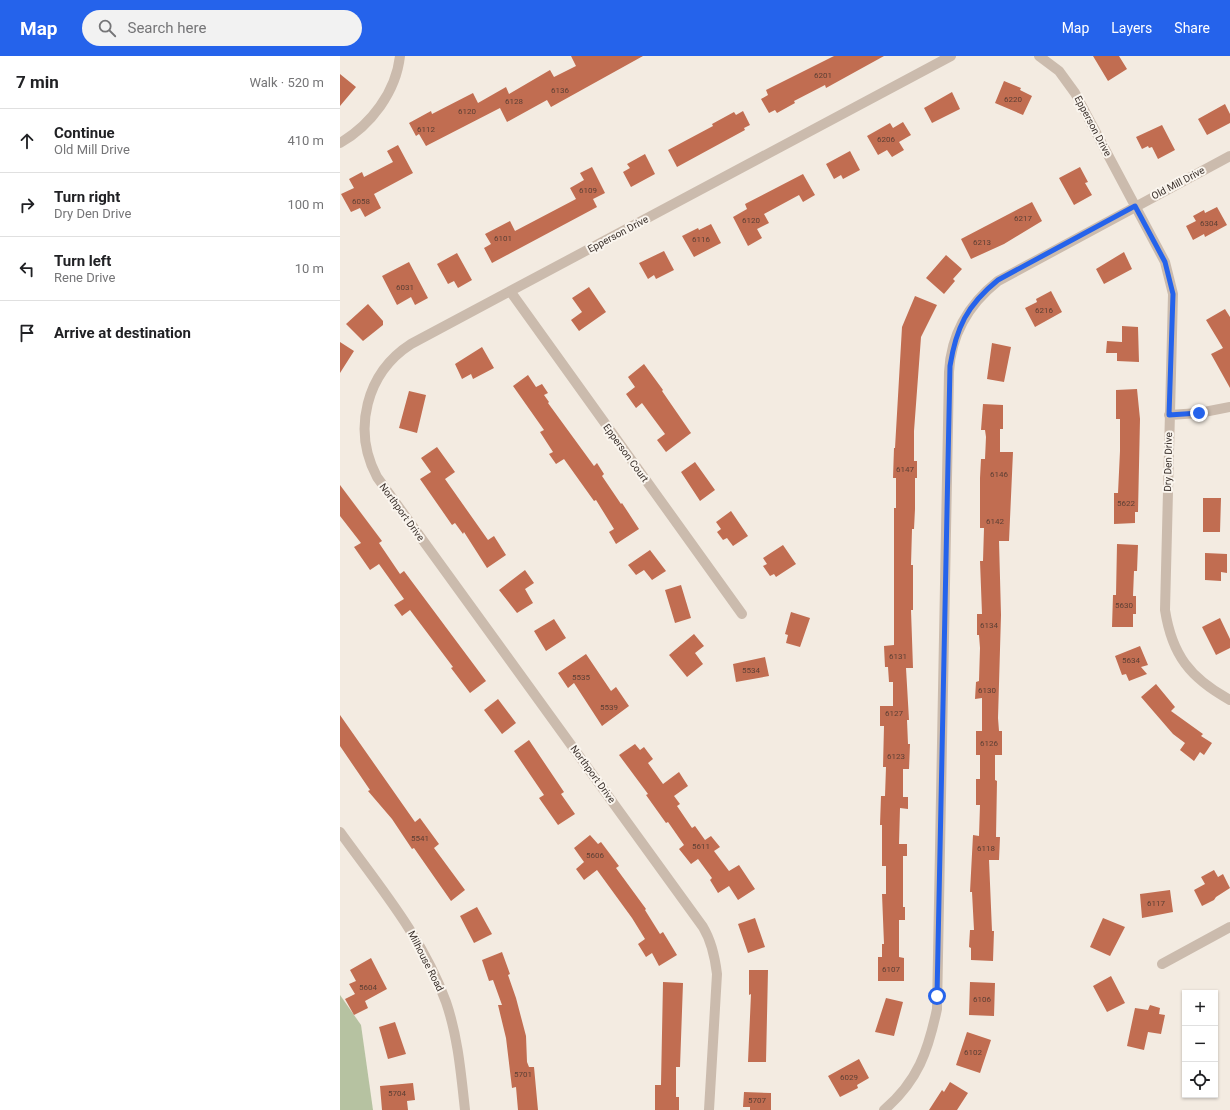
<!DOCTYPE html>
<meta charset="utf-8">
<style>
body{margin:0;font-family:Roboto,sans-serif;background:#f2f2f2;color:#202124}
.controls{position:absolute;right:12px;bottom:12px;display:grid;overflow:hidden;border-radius:0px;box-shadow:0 1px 3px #0004}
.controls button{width:36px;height:36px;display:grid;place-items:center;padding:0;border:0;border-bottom:1px solid #e0e0e0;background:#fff;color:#202124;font:20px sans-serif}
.stop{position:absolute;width:12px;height:12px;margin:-9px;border:3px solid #2563eb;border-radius:50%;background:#fff}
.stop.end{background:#2563eb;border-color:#fff;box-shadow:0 1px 4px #0008}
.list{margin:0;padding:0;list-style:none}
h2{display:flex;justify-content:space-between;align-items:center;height:52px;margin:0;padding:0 16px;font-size:17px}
h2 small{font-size:13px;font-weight:400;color:#757577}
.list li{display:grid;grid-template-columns:26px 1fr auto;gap:12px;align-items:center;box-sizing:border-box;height:64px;padding:0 16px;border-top:1px solid #e0e0e0}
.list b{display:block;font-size:15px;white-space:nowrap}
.list p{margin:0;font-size:13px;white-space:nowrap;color:#757577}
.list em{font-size:13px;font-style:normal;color:#757577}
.icon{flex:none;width:22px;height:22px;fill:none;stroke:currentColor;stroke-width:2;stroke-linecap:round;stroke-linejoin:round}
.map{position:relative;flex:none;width:890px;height:1054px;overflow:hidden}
header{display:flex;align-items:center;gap:24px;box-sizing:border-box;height:56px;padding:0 20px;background:#2563eb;color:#fff}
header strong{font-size:19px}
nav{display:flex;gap:22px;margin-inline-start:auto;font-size:14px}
.search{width:280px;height:36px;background:#f2f2f2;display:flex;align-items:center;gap:10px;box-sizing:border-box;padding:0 14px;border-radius:22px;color:#757577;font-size:15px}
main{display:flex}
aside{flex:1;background:#fff}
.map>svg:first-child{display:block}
</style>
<header>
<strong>Map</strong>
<div class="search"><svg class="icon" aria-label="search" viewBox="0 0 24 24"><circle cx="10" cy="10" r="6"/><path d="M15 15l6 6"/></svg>Search here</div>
<nav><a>Map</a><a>Layers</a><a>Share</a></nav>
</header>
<main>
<aside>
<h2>7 min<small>Walk · 520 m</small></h2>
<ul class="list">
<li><svg class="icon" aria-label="ahead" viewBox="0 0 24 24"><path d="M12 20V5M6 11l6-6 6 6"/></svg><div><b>Continue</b><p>Old Mill Drive</p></div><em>410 m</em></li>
<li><svg class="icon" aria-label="right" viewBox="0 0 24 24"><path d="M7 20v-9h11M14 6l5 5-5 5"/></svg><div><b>Turn right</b><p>Dry Den Drive</p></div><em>100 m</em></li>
<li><svg class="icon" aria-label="left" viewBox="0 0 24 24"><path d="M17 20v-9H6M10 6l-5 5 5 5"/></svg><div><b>Turn left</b><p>Rene Drive</p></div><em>10 m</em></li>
<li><svg class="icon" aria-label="arrive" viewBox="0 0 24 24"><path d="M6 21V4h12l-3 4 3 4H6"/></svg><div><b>Arrive at destination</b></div></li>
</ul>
</aside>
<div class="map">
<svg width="890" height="1054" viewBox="0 0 890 1054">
<rect width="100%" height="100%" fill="#f3ebe1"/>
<!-- green -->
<path fill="#b6c2a1" d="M 0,939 L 21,969 L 33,1054 L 0,1054 Z"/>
<!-- building -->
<path fill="#c16d51" d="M 231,0 L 303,0 L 211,51 L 207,44 L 167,66 L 160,52 L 86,90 L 79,78 L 76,80 L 69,67 L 91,55 L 92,58 L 133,37 L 138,47 L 166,31 L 169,38 L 210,14 L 214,21 L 236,10 Z
M 494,0 L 544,0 L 486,32 L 485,29 L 454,45 L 455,47 L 437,57 L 435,54 L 429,57 L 421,43 L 428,39 L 426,34 Z
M 753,0 L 779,0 L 787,13 L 768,25 Z
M 0,18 L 16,31 L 0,50 Z
M 664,25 L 681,32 L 680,34 L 692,40 L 683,59 L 655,47 Z
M 612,36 L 620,53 L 592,67 L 584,52 Z
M 885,48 L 890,58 L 890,67 L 867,79 L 858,63 Z
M 403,55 L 410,69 L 404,72 L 405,74 L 337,111 L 328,94 L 373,70 L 372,68 L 394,56 L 396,59 Z
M 563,66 L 571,79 L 559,86 L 564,94 L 552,101 L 547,94 L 538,99 L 527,80 L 550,67 L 553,72 Z
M 822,69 L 835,94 L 818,103 L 812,91 L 809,92 L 808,90 L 802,93 L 796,81 Z
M 58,89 L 73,117 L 34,138 L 41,152 L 25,161 L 20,152 L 11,156 L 1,138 L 14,132 L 9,123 L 22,116 L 24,121 L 53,106 L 47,95 Z
M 510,95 L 520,114 L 503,123 L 501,119 L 494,123 L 486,108 Z
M 305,98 L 315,118 L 291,131 L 283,116 L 290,112 L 287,108 Z
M 252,111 L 265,137 L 253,143 L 257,151 L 152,207 L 144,192 L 151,188 L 145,178 L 170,165 L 175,175 L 236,143 L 230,132 L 244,124 L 240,117 Z
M 740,111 L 748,126 L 745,127 L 752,139 L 734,149 L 719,122 Z
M 463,118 L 475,139 L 463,146 L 459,139 L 424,158 L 429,167 L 417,173 L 422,182 L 408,190 L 393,161 L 407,153 L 405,148 Z
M 692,146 L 702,165 L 664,188 L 631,203 L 621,183 Z
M 877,151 L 887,169 L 865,181 L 864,178 L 853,184 L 846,170 L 856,165 L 853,160 L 864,154 L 865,157 Z
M 371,168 L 381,187 L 354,201 L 342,180 L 358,172 L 359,174 Z
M 324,195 L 334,214 L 316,223 L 314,219 L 308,223 L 299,207 Z
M 784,196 L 792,213 L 764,228 L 756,213 Z
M 117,197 L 132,224 L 118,232 L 114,225 L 108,228 L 97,208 Z
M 606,199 L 622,213 L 613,223 L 615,225 L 604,238 L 586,222 Z
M 69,206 L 88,242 L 75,249 L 71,241 L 57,249 L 42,220 Z
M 249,231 L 266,256 L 239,275 L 231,264 L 242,256 L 232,242 Z
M 711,235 L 722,256 L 695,271 L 685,252 L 697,246 L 696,243 Z
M 575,240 L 597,249 L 581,281 L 574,375 L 574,405 L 577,405 L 577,422 L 575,422 L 575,453 L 574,473 L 572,473 L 571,509 L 573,509 L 573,554 L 571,554 L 573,612 L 566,612 L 569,664 L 567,664 L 568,688 L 570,688 L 569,713 L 563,713 L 563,741 L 568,741 L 568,753 L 560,752 L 559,788 L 567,788 L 567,800 L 563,800 L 563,851 L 565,851 L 565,864 L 559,864 L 559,901 L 564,902 L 564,925 L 538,925 L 538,901 L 542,901 L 542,888 L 544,888 L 542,838 L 546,838 L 546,810 L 542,810 L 542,769 L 540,769 L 541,740 L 545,740 L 546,711 L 543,711 L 544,670 L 540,670 L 540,650 L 553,650 L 553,626 L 549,626 L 548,611 L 545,611 L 544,590 L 554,589 L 554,452 L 556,452 L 556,422 L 553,422 L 554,392 L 555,392 L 562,271 Z
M 28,248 L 43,265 L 43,269 L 23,285 L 6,268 Z
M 885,253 L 890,261 L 890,332 L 871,298 L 883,292 L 866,264 Z
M 782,270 L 798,271 L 799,306 L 777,305 L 777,297 L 766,297 L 767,285 L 782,286 Z
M 0,286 L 14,295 L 0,317 Z
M 652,287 L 671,291 L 664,326 L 647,323 Z
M 142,291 L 154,312 L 133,323 L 131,318 L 122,323 L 115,308 Z
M 304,308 L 323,334 L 322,335 L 351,377 L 326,396 L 317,384 L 325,378 L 302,347 L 296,352 L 286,338 L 295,331 L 288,321 Z
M 188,319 L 196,331 L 202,328 L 208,337 L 204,339 L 209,346 L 208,347 L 254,410 L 257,407 L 264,418 L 262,420 L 281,448 L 282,447 L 299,473 L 276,488 L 269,476 L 274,473 L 256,444 L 254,445 L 224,403 L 216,408 L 209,398 L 213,396 L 200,376 L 204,374 L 173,330 Z
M 797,333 L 800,363 L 798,456 L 795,456 L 795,467 L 774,468 L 774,437 L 778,437 L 780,395 L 780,363 L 776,363 L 776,334 Z
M 69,335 L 86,339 L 77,377 L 59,372 Z
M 643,348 L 663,349 L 663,373 L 660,373 L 660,396 L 673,396 L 669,485 L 659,485 L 661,559 L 658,662 L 659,675 L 662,675 L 662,699 L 655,699 L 655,724 L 657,725 L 656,781 L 660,781 L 659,804 L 649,804 L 652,875 L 654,875 L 653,905 L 631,904 L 631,892 L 629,891 L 630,874 L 634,874 L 632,836 L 630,836 L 633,779 L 639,780 L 640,749 L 636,749 L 636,723 L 640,723 L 640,699 L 636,699 L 636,675 L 642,675 L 642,642 L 635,643 L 636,626 L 639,625 L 640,592 L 639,579 L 637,579 L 637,558 L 642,558 L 640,505 L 643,505 L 644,472 L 640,472 L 640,422 L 641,403 L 645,403 L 646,381 L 645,374 L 641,374 Z
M 97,391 L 115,416 L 105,423 L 148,484 L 154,480 L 166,499 L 147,512 L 124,476 L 123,478 L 115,467 L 112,469 L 80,423 L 91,416 L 81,402 Z
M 355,406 L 375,434 L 360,445 L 341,416 Z
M 0,429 L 42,485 L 39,487 L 60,518 L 64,515 L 146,625 L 130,637 L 111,612 L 113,611 L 70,554 L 62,560 L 54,549 L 64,543 L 39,508 L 30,514 L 14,491 L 21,487 L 0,460 Z
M 863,442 L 881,442 L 880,476 L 863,476 Z
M 391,455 L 408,480 L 393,490 L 387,482 L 383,484 L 377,476 L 381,473 L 376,466 Z
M 777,488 L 798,489 L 797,515 L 794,515 L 793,540 L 796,540 L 796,558 L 793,558 L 793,571 L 772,571 L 773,539 L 776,539 Z
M 443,489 L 456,508 L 436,521 L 434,518 L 430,520 L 423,510 L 427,508 L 423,502 Z
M 310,494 L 326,515 L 312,524 L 304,514 L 296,519 L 288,509 Z
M 865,497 L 887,498 L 887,517 L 881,516 L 881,525 L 865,524 Z
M 185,514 L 194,527 L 185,533 L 193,547 L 177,557 L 159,534 Z
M 341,529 L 351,562 L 335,567 L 325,534 Z
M 451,556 L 470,562 L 460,591 L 446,587 L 448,579 L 445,578 Z
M 880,562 L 890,583 L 890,592 L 876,599 L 862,571 Z
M 214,563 L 226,582 L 206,595 L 194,575 Z
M 354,578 L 364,590 L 355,597 L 363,608 L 347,621 L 329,599 Z
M 800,590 L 808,609 L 801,611 L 807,618 L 789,625 L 786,618 L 782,619 L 775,600 Z
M 246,598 L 271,635 L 276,631 L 289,650 L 262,670 L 234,627 L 228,632 L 218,617 Z
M 425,601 L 429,620 L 396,626 L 393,608 Z
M 816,628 L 835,651 L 831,655 L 863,678 L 861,680 L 872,687 L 864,699 L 860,696 L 854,705 L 840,694 L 845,687 L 833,678 L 801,641 Z
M 158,643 L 176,667 L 162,678 L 144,654 Z
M 0,659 L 75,766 L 80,762 L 99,788 L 94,792 L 125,834 L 111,845 L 74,792 L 72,793 L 52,763 L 28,735 L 30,734 L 0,690 Z
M 189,684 L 224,736 L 221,738 L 235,758 L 218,769 L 199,742 L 204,739 L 174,695 Z
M 295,688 L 300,694 L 304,691 L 313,703 L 308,707 L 323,728 L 339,716 L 348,730 L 334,740 L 340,748 L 337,750 L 352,772 L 355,770 L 365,784 L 371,780 L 380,791 L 374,795 L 389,815 L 399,809 L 415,833 L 398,844 L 389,830 L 378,837 L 370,824 L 372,822 L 358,803 L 351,808 L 339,793 L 344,789 L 328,766 L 326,767 L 306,739 L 308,738 L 279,699 Z
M 250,779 L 258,788 L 261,786 L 279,810 L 276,812 L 306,853 L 305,854 L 320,878 L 323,876 L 337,899 L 319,910 L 312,897 L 306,901 L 298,888 L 305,883 L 292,862 L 257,814 L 244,824 L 236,813 L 244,806 L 234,792 Z
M 874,814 L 878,821 L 883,818 L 890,832 L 876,841 L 874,844 L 862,850 L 854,834 L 865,828 L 861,821 Z
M 830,834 L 833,856 L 802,862 L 800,838 Z
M 137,851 L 152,878 L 134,887 L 120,860 Z
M 415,862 L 425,891 L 408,897 L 398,868 Z
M 763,862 L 785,871 L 770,900 L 750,891 Z
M 162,896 L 170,918 L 168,919 L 176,942 L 186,980 L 187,1006 L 189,1011 L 194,1011 L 198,1054 L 178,1054 L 176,1031 L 172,1032 L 166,982 L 158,949 L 162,949 L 153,924 L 149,925 L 142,904 Z
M 31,902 L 47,933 L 25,945 L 28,952 L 14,959 L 5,943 L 15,938 L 9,928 L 16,925 L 10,914 Z
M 409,914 L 428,914 L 426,1006 L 408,1006 L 411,938 L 409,939 Z
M 771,920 L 785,947 L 767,956 L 753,930 Z
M 323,926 L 343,927 L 340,1011 L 336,1011 L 336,1041 L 339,1041 L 339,1054 L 315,1054 L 315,1029 L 321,1029 Z
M 630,926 L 655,927 L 654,960 L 629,959 Z
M 546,942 L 563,946 L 554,980 L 535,976 Z
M 810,949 L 820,952 L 819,958 L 825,959 L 821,978 L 808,976 L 804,994 L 787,990 L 795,952 L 808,954 Z
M 55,966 L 66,998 L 48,1003 L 39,971 Z
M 627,976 L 651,984 L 640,1017 L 616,1009 Z
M 519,1003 L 529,1022 L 517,1029 L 518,1032 L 500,1041 L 488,1020 Z
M 610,1026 L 628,1037 L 617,1054 L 589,1054 L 602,1034 L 604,1036 Z
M 73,1027 L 75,1044 L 67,1045 L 68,1054 L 42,1054 L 40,1030 Z
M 404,1036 L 431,1037 L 431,1054 L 410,1054 L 410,1051 L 403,1051 Z"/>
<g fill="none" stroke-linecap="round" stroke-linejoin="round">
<!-- minor -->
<path stroke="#cbbbad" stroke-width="10" d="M 699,0 L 719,15 L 735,37 L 825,206 L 833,238 L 825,554 C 832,599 850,622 890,644
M 0,87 C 31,69 56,36 60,0
M 170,235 L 402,558
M 829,359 L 859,357 L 890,351
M 0,776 C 39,830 83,882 106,946 C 118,981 121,1018 125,1054
M 822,908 L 890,871
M 369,1054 L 377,918 C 375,901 372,886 363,871 L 37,421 C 12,374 26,317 71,288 L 611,0
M 544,1054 C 578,1025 588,995 597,953 L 609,316 C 611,278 629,248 658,225 L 890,100"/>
</g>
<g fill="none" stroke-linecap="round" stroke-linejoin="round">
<!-- route -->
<path stroke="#2563eb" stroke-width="5" d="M 597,940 L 610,310 C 616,272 627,249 658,224 L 795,150 L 825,206 L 833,238 L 829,359 L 859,357"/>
</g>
<g text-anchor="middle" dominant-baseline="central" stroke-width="4" stroke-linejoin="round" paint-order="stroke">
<!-- number labels -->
<g font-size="8" fill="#5c3f34">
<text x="483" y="19">6201</text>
<text x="220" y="34">6136</text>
<text x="673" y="43">6220</text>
<text x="174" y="45">6128</text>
<text x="127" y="55">6120</text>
<text x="86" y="73">6112</text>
<text x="546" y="83">6206</text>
<text x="248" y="134">6109</text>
<text x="21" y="145">6058</text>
<text x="683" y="162">6217</text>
<text x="411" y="164">6120</text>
<text x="869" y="167">6304</text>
<text x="163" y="182">6101</text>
<text x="361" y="183">6116</text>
<text x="642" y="186">6213</text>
<text x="65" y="231">6031</text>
<text x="704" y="254">6216</text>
<text x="565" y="413">6147</text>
<text x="659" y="418">6146</text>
<text x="786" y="447">5622</text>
<text x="655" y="465">6142</text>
<text x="784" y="549">5630</text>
<text x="649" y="569">6134</text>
<text x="558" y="600">6131</text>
<text x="791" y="604">5634</text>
<text x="411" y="614">5534</text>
<text x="241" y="621">5535</text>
<text x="647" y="634">6130</text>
<text x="269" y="651">5539</text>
<text x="554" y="657">6127</text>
<text x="649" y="687">6126</text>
<text x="556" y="700">6123</text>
<text x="80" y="782">5541</text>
<text x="361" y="790">5611</text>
<text x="646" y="792">6118</text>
<text x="255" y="799">5606</text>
<text x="816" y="847">6117</text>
<text x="551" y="913">6107</text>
<text x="28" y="931">5604</text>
<text x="642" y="943">6106</text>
<text x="633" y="996">6102</text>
<text x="183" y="1018">5701</text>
<text x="509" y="1021">6029</text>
<text x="57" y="1037">5704</text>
<text x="417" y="1044">5707</text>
</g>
<!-- street labels -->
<g font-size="10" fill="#3a302b" stroke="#faf5ee">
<text transform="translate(753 70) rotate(62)">Epperson Drive</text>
<text transform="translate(838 127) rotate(-28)">Old Mill Drive</text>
<text transform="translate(278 178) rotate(-28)">Epperson Drive</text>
<text transform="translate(286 397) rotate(54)">Epperson Court</text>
<text transform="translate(828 406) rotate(-89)">Dry Den Drive</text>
<text transform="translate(62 456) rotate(54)">Northport Drive</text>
<text transform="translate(253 718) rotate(54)">Northport Drive</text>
<text transform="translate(86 905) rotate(63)">Milhouse Road</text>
</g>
</g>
</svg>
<div class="controls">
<button>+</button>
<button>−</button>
<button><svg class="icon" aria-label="locate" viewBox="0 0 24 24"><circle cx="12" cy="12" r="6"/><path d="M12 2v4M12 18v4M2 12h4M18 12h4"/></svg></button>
</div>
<div class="stop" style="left:597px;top:940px"></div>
<div class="stop end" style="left:859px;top:357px"></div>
</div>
</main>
